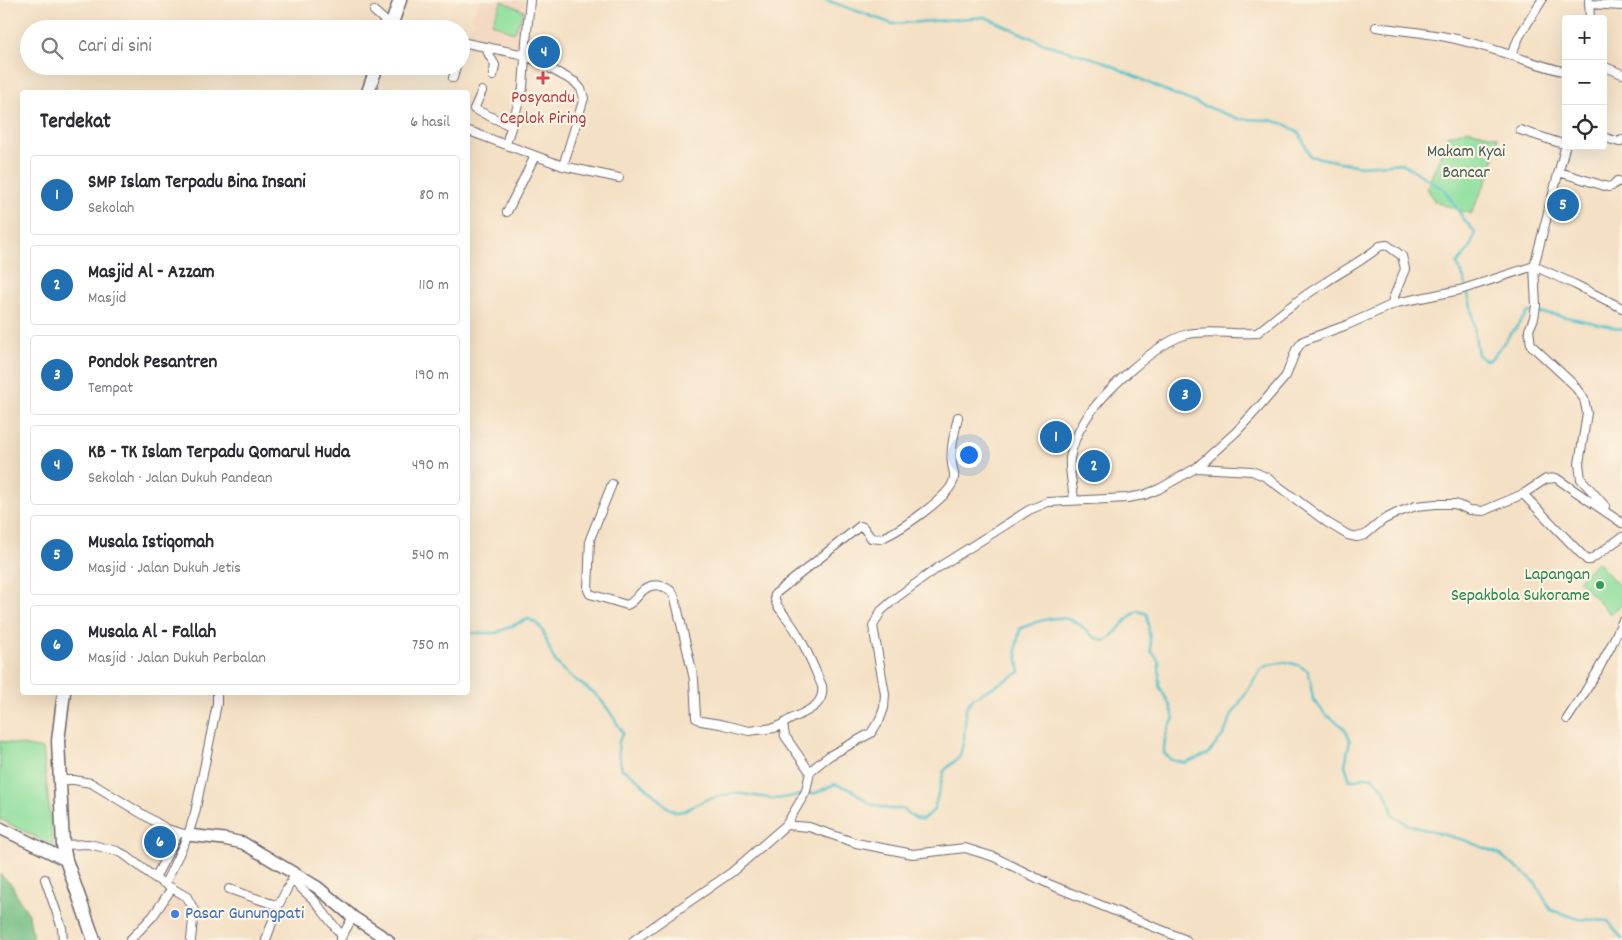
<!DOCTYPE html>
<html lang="id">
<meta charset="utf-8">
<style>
body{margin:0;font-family:Dekko,sans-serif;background:#f2f2f3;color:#2b2b33}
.controls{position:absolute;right:15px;top:15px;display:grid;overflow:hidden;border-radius:5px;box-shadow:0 5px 20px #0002}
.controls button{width:45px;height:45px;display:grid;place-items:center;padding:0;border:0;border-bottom:1px solid #e1e1e2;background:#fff;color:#2b2b33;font:25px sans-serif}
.you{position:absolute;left:968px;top:454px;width:18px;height:18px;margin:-12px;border:4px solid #fff;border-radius:50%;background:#1a73e8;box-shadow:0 0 0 8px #1a73e833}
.badge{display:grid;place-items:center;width:32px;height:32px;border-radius:50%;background:#1f6fb2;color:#fff;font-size:16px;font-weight:700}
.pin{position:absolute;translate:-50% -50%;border:2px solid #fff;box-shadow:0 1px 5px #0006}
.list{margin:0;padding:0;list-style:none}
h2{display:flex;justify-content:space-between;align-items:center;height:65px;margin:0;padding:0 20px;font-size:21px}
h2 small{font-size:16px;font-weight:400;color:#7c7c81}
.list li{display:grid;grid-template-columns:32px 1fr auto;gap:15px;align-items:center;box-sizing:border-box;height:80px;margin:0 10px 10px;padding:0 10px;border:1px solid #e1e1e2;border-radius:5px}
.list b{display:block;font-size:19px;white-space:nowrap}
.list p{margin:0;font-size:16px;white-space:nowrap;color:#7c7c81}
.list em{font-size:16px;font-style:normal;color:#7c7c81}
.icon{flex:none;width:28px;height:28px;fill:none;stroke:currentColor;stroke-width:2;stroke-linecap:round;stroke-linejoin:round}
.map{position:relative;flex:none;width:1622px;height:940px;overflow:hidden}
.search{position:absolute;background:#fff;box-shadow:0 5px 20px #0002;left:20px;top:20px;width:450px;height:55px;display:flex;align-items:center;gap:12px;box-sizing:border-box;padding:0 18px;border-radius:28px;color:#7c7c81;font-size:19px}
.panel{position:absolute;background:#fff;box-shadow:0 5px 20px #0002;left:20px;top:90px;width:450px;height:605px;border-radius:5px}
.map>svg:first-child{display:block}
</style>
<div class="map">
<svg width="1622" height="940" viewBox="0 0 1622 940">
<rect width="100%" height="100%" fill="#fcf5e5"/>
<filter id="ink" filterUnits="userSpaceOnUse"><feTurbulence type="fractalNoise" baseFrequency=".02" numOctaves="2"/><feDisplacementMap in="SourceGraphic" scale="10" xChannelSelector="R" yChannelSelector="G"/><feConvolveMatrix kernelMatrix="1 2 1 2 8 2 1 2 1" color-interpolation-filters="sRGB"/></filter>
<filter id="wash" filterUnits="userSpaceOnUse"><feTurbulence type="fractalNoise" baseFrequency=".0096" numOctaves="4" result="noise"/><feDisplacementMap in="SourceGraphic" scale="20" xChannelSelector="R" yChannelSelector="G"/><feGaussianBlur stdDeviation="1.12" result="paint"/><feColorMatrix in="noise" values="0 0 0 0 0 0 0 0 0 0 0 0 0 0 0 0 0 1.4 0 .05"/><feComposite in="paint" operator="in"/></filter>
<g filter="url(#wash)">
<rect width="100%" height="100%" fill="#f4e0c4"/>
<!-- built -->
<path fill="#f2d4be" d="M 480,0 L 528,0 L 523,57 L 468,47 L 473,37 L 468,34 L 475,21 L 471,18 Z
M 173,889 L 187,898 L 192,909 L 188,940 L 129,940 Z
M 478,930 L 505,940 L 474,940 Z"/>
<!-- green -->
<path fill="#8fdf9d" stroke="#58806c" d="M 502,1 L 524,11 L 514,33 L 492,23 Z
M 1467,130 L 1498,137 L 1492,169 L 1471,214 L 1435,202 L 1427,188 L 1448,136 Z
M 1597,562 L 1622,589 L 1622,605 L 1611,615 L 1578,580 Z
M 0,741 L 43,749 L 53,846 L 0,819 Z"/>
<!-- forest -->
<path fill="#73be84" stroke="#4a7060" d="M 0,874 L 12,885 L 18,898 L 29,914 L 33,940 L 0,940 Z"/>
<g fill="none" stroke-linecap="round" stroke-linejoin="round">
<!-- stream -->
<path stroke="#53c1ca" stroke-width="2.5" d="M 826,0 L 893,24 L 985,17 L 1045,44 L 1102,61 L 1168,92 L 1239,119 L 1270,120 L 1285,124 L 1300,134 L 1310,156 L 1360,166 L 1402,163 L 1445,190 L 1465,221 L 1475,232 L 1470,248 L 1457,264 L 1464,279 L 1471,306 L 1478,355 L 1485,360 L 1491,359 L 1528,312 L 1552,314 L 1622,329
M 468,633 L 496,633 L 528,619 C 547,625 545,644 554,659 C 563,674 583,684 596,695 C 607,706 615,719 623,733 C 615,745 619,756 622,769 L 634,776 L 668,808 L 676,812 L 683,811 L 705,800 L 728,794 L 737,793 L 775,799 L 802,795
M 807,794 L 816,793 L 835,784 L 852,790 L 870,804 L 888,809 L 903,809 L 915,818 L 922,820 L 934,810 L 944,771 L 960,756 L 964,739 L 966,708 L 973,698 L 1020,672 L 1016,648 L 1020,629 C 1037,621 1062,611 1080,625 C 1090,633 1092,639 1106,641 C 1118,633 1125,617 1138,611 L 1147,614 L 1151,651 L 1159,661 L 1159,686 L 1170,705 L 1174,719 C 1166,730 1164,740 1164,753 L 1171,760 L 1185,763 L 1208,754 L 1224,734 L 1232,715 L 1261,669 L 1269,665 L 1286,662 L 1298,665 L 1308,671 L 1311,681 L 1311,688 L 1313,699 L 1326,715 L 1341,725 L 1347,733 L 1350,740 L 1345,765 L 1350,780 L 1357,780 L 1363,777 L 1373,778 L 1384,789 L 1394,816 L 1409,825 L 1467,841 L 1499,854 L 1534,881 L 1551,910 L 1579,919 L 1608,921 L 1622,939"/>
</g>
</g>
<g filter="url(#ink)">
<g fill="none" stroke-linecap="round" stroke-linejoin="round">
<defs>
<path id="street" d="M 1589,1 L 1590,19
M 1590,4 L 1622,6
M 374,11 L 391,26 L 401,29
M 1376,27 C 1398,30 1420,32 1441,36 C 1484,43 1524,62 1566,72
M 461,42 L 525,55 L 575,82 L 581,89 L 584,98 L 563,166
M 488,47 L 488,53 L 495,65 L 493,76
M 1511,55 L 1520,35 L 1542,0
M 1603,66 L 1622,74
M 453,78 L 456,66
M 482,91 L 474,109 L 511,126
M 1520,130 L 1566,145
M 469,131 L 563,166 L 619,178
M 1603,137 L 1619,142 L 1622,140
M 506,144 L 523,88 L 526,42 L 530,0
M 1566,144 L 1534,266 L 1536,306 L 1534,318 L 1529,330 L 1531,345 L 1573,384 L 1584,399 L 1587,413 L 1579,464 L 1581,479 L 1605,506
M 1559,172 L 1608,187 L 1612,186 L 1617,181 L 1622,182
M 507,212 L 535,156
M 1534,266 L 1574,284 L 1622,308
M 1196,468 L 1252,471 L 1266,477 L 1328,523 L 1348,535 L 1357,537 L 1365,535 L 1383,520 L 1399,512 L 1416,506 L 1436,504 L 1455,504 L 1470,510 L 1483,511 L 1523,494 L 1546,479 L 1556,478 L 1622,523
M 612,484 L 590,539 L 588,590 L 590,594 L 627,605 C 635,602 638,594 645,589 C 655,581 672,587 675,598 L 694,679 L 696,718 L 701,721 L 720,724 L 749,731 L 774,728 L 783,724
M 1523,494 L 1587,560 L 1590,560 L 1622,537
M 1074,500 C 1073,488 1069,470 1070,458 C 1072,447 1078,432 1084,422 C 1101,394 1156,342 1188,334 C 1211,329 1234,335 1257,333 C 1279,315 1301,297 1326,282 C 1344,270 1364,260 1380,246 L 1387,245 L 1402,256 L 1405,269 L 1393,299 L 1392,305
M 1567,719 C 1589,688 1607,657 1622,622
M 810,772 L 785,736 L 783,724 C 797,713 826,710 822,686 C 812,663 802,637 786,617 C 781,610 773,603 775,594 L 860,526 L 863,527 L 871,538 L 880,539 C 897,532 953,496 954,478 C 955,473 952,468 952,463 C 950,448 955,431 958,417
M 59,780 L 74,780 L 91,783 L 167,829 L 188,835
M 786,825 L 809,827 L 856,843 L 913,854 L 965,848 L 994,857 L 1051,885 L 1186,940
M 63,845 L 89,844 L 117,851 L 125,855 L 155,878 L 187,897 L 194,910 L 191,940
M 155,878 L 178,834
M 45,879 L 62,928 L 63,940
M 292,880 L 314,900 L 342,936 L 340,940
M 165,884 L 188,835 L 195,813 L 217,704 L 217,692
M 229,889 L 278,906
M 342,936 L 353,917
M 130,940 L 153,916 L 172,888
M 266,940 L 278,906 L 293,878
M 634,940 L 732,872 L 786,825 L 801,800 L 806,791 L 810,772 L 815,767 L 829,756 L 871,733 L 880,719 L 884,708 L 885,694 L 873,626 L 881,611 L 897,597 L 939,567 L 1029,510 L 1048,502 L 1127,498 L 1144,495 L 1159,489 L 1196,468 L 1236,432 L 1261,405 L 1286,376 L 1296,350 L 1303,341 L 1347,325 L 1396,303 L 1460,290 L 1534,266"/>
<path id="secondary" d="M 0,828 L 66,860
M 188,835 L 224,839 L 243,843 L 317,887 L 353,917 L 388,940"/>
<path id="primary" d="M 390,29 L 400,0
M 368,92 L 377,66
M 64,692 L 58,741 L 63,845 L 66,860 L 94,940"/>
</defs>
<!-- street casing -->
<use href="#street" stroke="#6c646b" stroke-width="10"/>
<!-- secondary casing -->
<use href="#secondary" stroke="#6c646b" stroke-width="14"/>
<!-- primary casing -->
<use href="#primary" stroke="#6c646b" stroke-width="15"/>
<!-- street -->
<use href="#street" stroke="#fff" stroke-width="8"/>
<!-- secondary -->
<use href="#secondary" stroke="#fff" stroke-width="11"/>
<!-- primary -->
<use href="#primary" stroke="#fff" stroke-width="12"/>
</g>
</g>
<!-- markers -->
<path fill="#e0444e" stroke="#fcf5e5" stroke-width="2" d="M540.5 70.5h5v5h5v5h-5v5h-5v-5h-5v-5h5z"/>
<circle fill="#2e9e5b" stroke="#fcf5e5" stroke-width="2" cx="1600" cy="585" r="5"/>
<circle fill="#3f7fe0" stroke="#fcf5e5" stroke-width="2" cx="175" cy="914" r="5"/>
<g text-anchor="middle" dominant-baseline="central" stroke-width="4.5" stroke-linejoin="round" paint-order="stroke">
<!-- health labels -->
<g font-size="18" fill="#be3a42" stroke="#fcf5e5">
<text x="543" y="98">Posyandu<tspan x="543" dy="21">Ceplok Piring</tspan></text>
</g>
<!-- park labels -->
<g font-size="18" fill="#435b58" stroke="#fcf5e5">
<text x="1466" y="152">Makam Kyai<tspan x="1466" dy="21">Bancar</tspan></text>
</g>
<!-- leisure labels -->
<g font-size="18" fill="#27864d" stroke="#fcf5e5" text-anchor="end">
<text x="1590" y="575">Lapangan<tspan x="1590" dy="21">Sepakbola Sukorame</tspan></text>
</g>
<!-- shop labels -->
<g font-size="18" fill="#366cbe" stroke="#fcf5e5" text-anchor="start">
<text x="185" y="914">Pasar Gunungpati</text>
</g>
</g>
</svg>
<div class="controls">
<button>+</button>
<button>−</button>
<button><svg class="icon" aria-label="locate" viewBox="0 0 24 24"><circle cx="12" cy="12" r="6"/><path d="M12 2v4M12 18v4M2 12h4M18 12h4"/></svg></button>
</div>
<div class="you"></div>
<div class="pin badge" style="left:1056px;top:437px">1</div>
<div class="pin badge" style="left:1094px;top:466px">2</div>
<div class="pin badge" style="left:1185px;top:395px">3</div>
<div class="pin badge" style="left:544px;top:52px">4</div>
<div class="pin badge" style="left:1563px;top:205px">5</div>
<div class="pin badge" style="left:160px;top:842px">6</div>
<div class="search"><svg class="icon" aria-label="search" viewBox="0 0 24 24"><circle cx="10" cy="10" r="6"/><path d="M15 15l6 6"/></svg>Cari di sini</div>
<section class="panel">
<h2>Terdekat<small>6 hasil</small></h2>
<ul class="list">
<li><span class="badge">1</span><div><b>SMP Islam Terpadu Bina Insani</b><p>Sekolah</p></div><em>80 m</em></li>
<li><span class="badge">2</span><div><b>Masjid Al - Azzam</b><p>Masjid</p></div><em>110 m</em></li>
<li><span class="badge">3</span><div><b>Pondok Pesantren</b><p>Tempat</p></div><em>190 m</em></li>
<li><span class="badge">4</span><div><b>KB - TK Islam Terpadu Qomarul Huda</b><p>Sekolah · Jalan Dukuh Pandean</p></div><em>490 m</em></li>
<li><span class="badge">5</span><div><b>Musala Istiqomah</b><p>Masjid · Jalan Dukuh Jetis</p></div><em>540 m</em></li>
<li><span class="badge">6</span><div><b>Musala Al - Fallah</b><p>Masjid · Jalan Dukuh Perbalan</p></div><em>750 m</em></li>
</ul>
</section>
</div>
